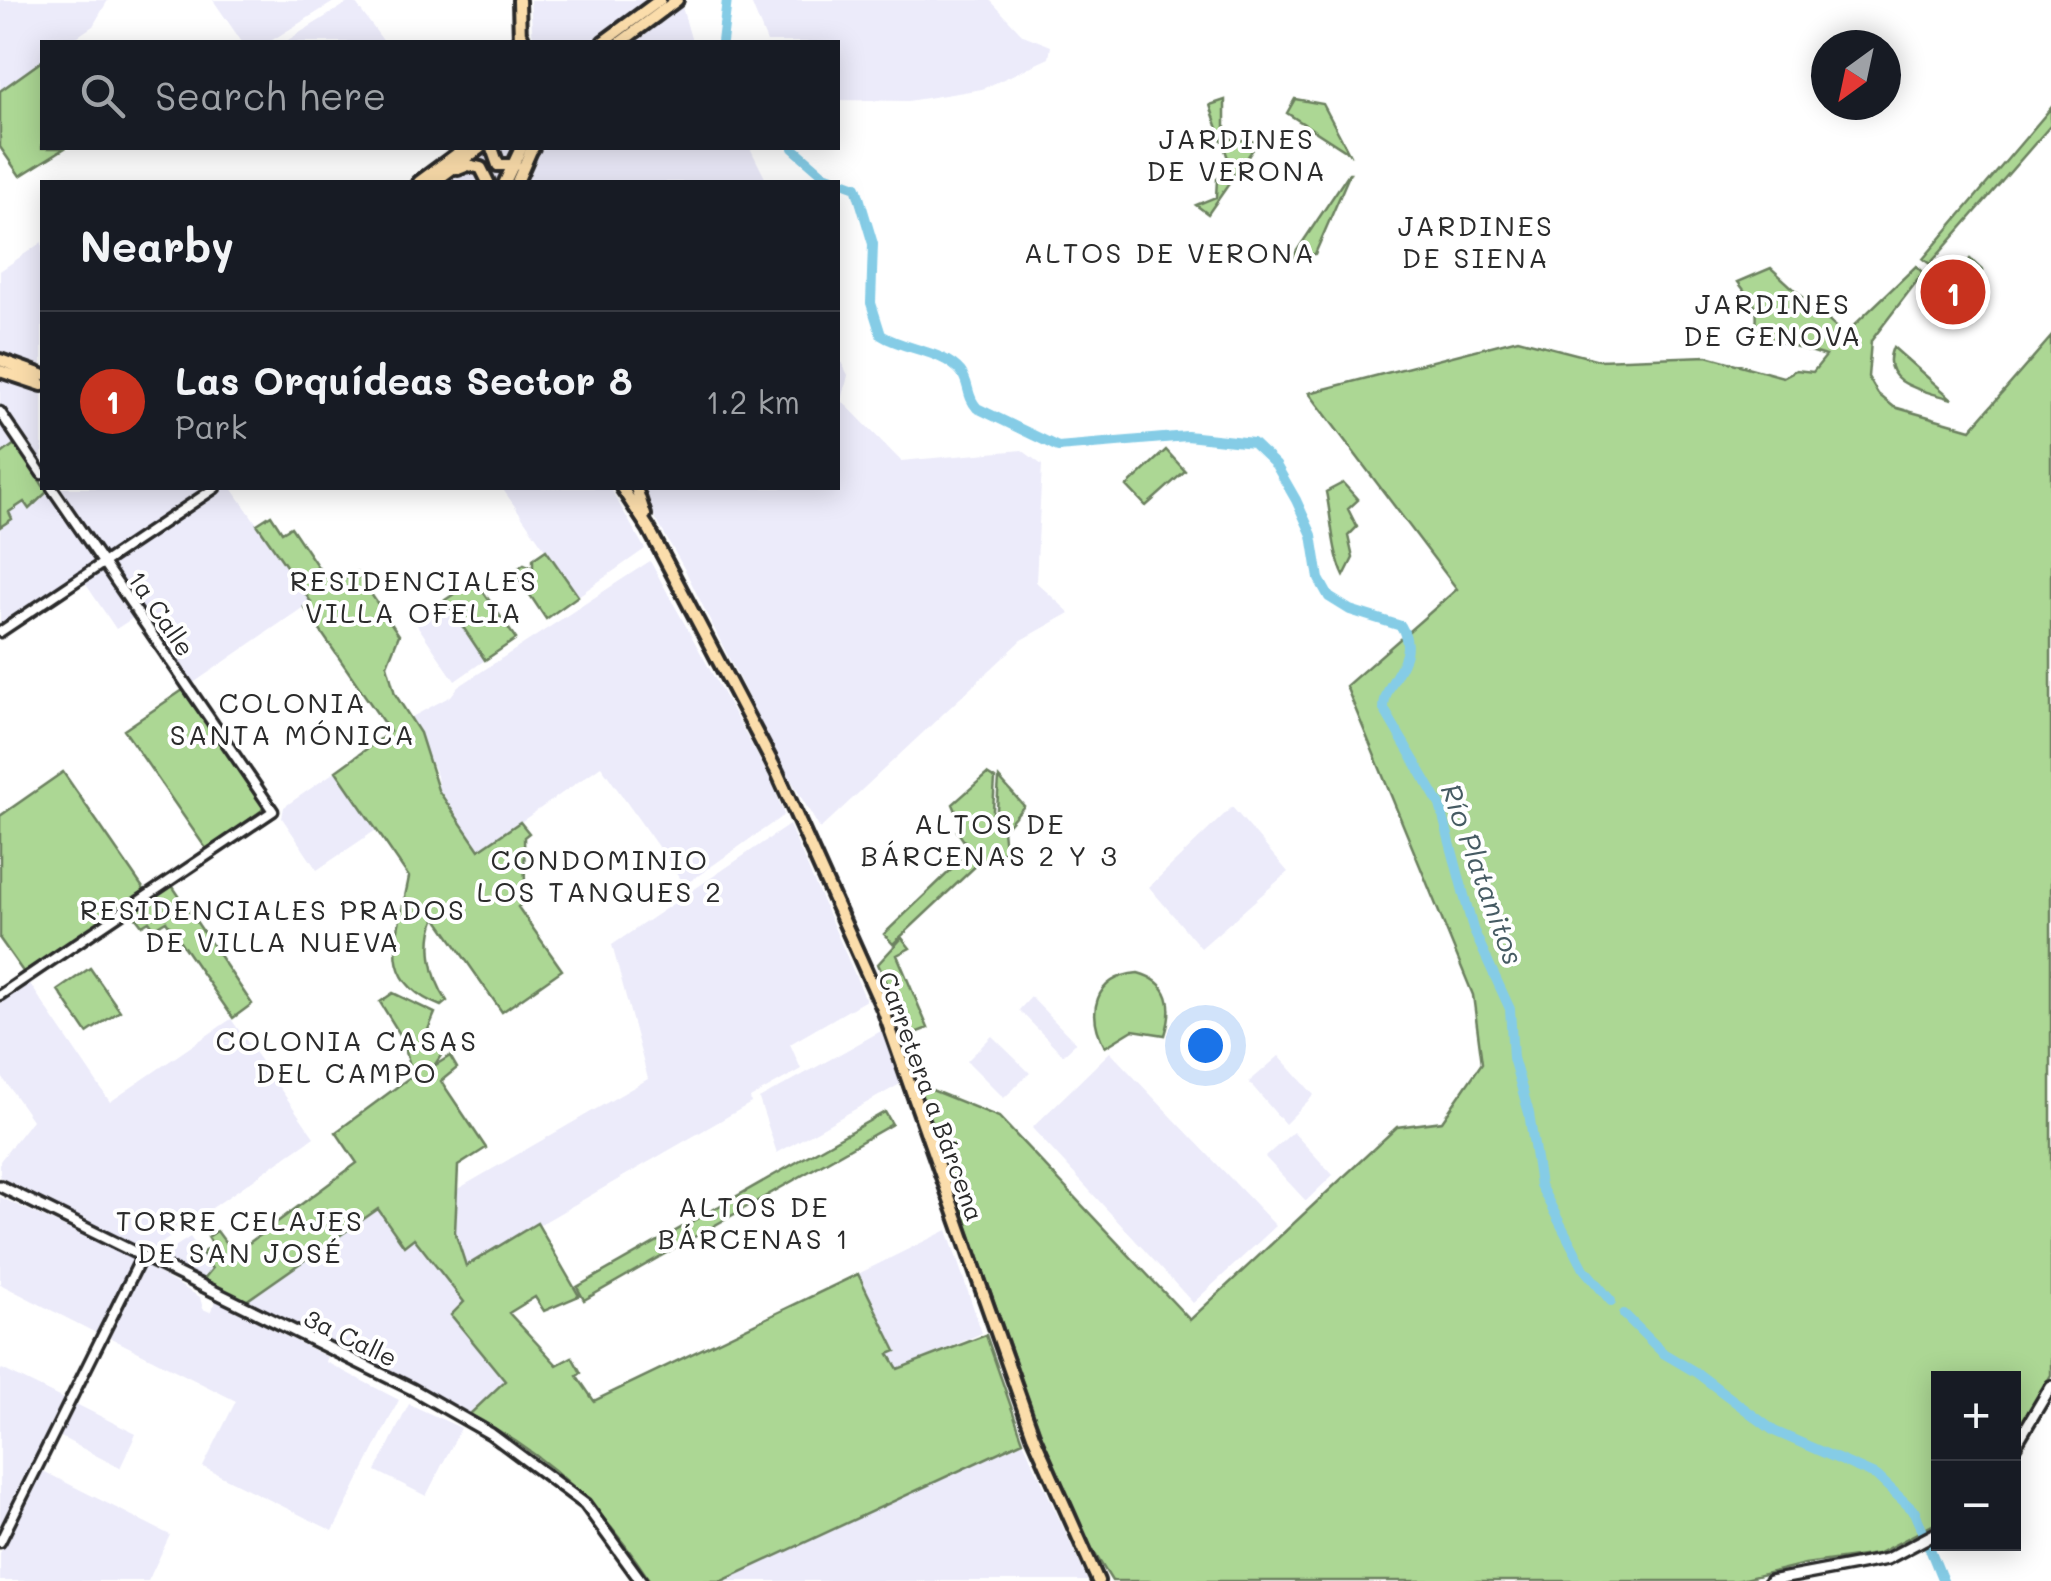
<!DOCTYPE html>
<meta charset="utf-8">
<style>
body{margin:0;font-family:Mali,sans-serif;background:#20242c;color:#f1f3f6}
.controls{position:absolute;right:30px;bottom:30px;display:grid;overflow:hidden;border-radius:0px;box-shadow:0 5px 25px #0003}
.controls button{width:90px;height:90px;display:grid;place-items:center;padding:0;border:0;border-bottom:2px solid #363941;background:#171b24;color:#f1f3f6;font:50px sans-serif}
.compass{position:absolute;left:1811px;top:30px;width:90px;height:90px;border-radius:50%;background:#171b24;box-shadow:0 5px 25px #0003;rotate:213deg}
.you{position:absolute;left:1205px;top:1045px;width:35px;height:35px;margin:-25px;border:8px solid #fff;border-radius:50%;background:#1a73e8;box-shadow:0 0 0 15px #1a73e833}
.badge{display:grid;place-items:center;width:65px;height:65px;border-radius:50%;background:#c8321e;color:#fff;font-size:32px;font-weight:700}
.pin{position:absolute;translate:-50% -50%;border:5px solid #fff;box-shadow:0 2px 10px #0006}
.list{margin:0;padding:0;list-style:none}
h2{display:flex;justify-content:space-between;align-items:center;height:130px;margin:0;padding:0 40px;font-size:42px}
h2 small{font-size:32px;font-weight:400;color:#9ea1a6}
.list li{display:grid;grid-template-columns:65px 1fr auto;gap:30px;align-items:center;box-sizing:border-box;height:180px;padding:0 40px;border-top:2px solid #363941}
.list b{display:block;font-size:38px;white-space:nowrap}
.list p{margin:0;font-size:32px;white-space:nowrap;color:#9ea1a6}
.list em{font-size:32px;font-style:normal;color:#9ea1a6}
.icon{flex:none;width:55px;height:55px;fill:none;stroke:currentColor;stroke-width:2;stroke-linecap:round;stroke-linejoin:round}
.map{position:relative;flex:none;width:2051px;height:1581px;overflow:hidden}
.search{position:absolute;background:#171b24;box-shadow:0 5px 25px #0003;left:40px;top:40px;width:800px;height:110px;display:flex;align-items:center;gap:25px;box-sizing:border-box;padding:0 35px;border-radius:0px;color:#9ea1a6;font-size:38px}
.panel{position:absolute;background:#171b24;box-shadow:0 5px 25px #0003;left:40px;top:180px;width:800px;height:310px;border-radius:0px}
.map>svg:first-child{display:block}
</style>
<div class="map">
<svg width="2051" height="1581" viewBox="0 0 2051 1581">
<rect width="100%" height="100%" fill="#fff"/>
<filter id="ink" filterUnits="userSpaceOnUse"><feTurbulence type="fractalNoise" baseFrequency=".01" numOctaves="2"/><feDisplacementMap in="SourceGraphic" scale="20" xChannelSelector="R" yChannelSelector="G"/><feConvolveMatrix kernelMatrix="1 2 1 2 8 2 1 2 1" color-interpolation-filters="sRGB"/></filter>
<g filter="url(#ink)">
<!-- built -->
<path fill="#ecebfa" d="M 0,0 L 108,0 L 93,26 L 69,42 L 42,42 L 42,61 L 0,91 Z
M 213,0 L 337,0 L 269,42 L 242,42 Z
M 353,0 L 384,42 L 285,42 L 346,4 Z
M 530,0 L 648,0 L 592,42 L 533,42 Z
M 665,0 L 680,0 L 692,42 L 610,42 Z
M 750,0 L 990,0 L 1023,35 L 1051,46 L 1049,58 L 982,89 L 908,101 L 838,100 L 838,42 L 767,42 Z
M 469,148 L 750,148 L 767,182 L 423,182 Z
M 42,242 L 42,370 L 0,353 L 0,271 Z
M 838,356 L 848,375 L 842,401 L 901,461 L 1022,450 L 1042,465 L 1036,582 L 1070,613 L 1022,640 L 820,829 L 782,765 L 685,570 L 638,488 L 838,488 Z
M 0,380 L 42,394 L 42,466 L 0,405 Z
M 0,420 L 95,560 L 0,627 Z
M 57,488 L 209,488 L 105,558 Z
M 221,488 L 232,488 L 311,602 L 192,684 L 110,564 Z
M 502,488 L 610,488 L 645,549 L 578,596 Z
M 650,561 L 772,782 L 784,815 L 685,885 L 601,766 L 479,851 L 438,790 L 437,776 L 410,718 L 451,696 L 458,687 Z
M 99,569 L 136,616 L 116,629 L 83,580 Z
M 445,600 L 485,660 L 455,681 L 415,622 Z
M 336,771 L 376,830 L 317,870 L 282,818 L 284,807 Z
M 1232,807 L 1288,872 L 1201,948 L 1149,887 Z
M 789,825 L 866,1000 L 790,1044 L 801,1069 L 750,1098 L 751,1103 L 466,1267 L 455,1232 L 456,1190 L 648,1079 L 612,945 Z
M 28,981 L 110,1102 L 231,1019 L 314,1137 L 149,1252 L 0,1177 L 0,1161 L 32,1120 L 0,1074 L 0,1001 Z
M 1031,997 L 1076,1043 L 1063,1055 L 1019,1010 Z
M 881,1031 L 902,1083 L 777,1153 L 759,1099 Z
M 992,1036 L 1030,1073 L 1004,1098 L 967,1061 Z
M 1110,1052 L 1276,1226 L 1193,1303 L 1032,1128 Z
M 1279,1056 L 1314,1095 L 1285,1124 L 1249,1082 Z
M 1293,1132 L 1333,1175 L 1306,1201 L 1265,1157 Z
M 0,1197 L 133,1259 L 96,1333 L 0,1284 Z
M 377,1209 L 404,1246 L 414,1237 L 465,1303 L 451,1316 L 506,1381 L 470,1414 L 246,1301 Z
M 947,1230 L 982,1333 L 898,1370 L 889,1353 L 896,1350 L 858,1274 Z
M 190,1237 L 213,1269 L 203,1280 L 158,1258 Z
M 142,1264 L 200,1297 L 203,1309 L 210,1312 L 216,1301 L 327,1357 L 326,1362 L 399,1400 L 333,1531 L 203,1467 L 236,1401 L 105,1335 Z
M 2,1369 L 63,1399 L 0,1525 L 0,1372 Z
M 72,1402 L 136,1434 L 120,1468 L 57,1435 Z
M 409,1404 L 461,1428 L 426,1496 L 376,1471 Z
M 1023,1441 L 1088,1581 L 722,1581 Z
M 41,1470 L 170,1535 L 148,1581 L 0,1581 L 0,1553 Z"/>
<!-- green -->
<path fill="#acd794" stroke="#6c8160" stroke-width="2.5" d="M 42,61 L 42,148 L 65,148 L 20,176 L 0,147 L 0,91 Z
M 1295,99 L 1323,104 L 1349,153 L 1287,113 Z
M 1225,100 L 1225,138 L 1258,142 L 1208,214 L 1196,205 L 1216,197 L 1217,179 L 1233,173 L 1210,105 Z
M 2051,108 L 2051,125 L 1930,264 L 1923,259 Z
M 1350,173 L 1315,254 L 1292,258 L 1349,173 Z
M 1970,259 L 1983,271 L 1937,324 L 1923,313 Z
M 1916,266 L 1923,273 L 1871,341 L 1868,377 L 1878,394 L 1894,407 L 1971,429 L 2051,337 L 2051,1375 L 2014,1438 L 2014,1378 L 1938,1378 L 1938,1522 L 1877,1554 L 1805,1564 L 1736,1581 L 1112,1581 L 1085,1538 L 1044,1442 L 917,1084 L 999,1117 L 1190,1320 L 1397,1127 L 1442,1121 L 1482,1063 L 1473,995 L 1346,686 L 1457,589 L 1309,393 L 1518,339 L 1599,360 L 1707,356 L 1783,377 L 1796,370 L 1813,372 L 1826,356 L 1756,334 C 1758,301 1757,308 1738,282 L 1771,268 L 1844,335 Z
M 1893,347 L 1952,399 C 1926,391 1877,385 1893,347 Z
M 16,443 L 47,492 L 29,509 L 24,502 L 9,512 L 12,519 L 0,527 L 0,455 Z
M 1166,450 L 1185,471 L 1146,506 L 1127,486 Z
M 1343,483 L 1358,500 L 1348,509 L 1357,527 L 1348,536 L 1353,558 L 1344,576 C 1332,551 1332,519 1326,492 Z
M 271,515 L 282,532 L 291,527 L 322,573 L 346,578 L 356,572 L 399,635 L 387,665 L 395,694 L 420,733 L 438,790 L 479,850 L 520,822 L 529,833 L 524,837 L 525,888 L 531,898 L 518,907 L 562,970 L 502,1012 L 436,917 C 425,944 431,977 447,1001 L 441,1006 C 374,980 399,933 409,877 L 336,771 L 390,732 L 304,607 L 311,602 L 257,524 Z
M 546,550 L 578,596 L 546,619 L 514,571 L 524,564 L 533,568 L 533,559 Z
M 475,580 L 516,639 L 485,660 L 445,600 Z
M 183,690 L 265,808 L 207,850 L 124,730 Z
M 63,772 L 145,891 L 24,973 L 0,939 L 0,816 Z
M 987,774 L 995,779 L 992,825 L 996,825 L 999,778 L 1024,806 L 1003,830 L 1005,850 L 994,859 L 982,860 L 893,944 L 884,934 L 971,851 L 957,831 L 963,828 L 953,804 Z
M 171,884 L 252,1004 L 233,1018 L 166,921 L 154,928 L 149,921 L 142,925 L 132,912 Z
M 902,938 L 910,948 L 897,955 L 928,1028 L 910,1035 L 878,964 Z
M 90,968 L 120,1011 L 87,1033 L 58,990 Z
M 1138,973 C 1171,982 1174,1007 1165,1035 L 1133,1030 L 1105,1047 C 1086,1013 1094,977 1138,973 Z
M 393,993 L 435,1013 L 427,1032 L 442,1054 L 434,1066 L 450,1056 L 457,1068 L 441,1081 L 486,1148 L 458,1166 L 455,1232 L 466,1266 L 537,1223 L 579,1296 L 544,1311 L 535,1297 L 509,1313 L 557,1365 L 572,1357 L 581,1373 L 577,1376 L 594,1401 L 858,1274 L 896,1351 L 889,1354 L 898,1369 L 986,1335 L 1023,1441 L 722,1581 L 650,1581 C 600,1504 551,1458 470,1414 L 505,1381 L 451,1315 L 464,1302 L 414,1238 L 404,1246 L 378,1209 L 246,1301 L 203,1280 L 212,1269 L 202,1253 L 213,1245 L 208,1237 L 217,1231 L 234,1254 L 357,1163 L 336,1132 L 413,1075 L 401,1036 L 380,1002 Z
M 885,1112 L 892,1124 L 584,1300 L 577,1287 Z"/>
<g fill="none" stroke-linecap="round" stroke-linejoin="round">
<!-- river -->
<path stroke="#85cce6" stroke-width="10" d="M 722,42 L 727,0
M 793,148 L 824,175 L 856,187 L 873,244 L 871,303 L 881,335 C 904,350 943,350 961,372 C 970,384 966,396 977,408 L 1058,447 L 1187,436 L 1253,443 L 1276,465 L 1296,500 L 1312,535 L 1319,579 L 1329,597 L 1350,610 L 1401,626 C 1421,660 1384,678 1384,709 L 1440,805 L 1473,929 L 1510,1009 L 1513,1058 L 1529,1113 L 1540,1185 L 1584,1269 L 1611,1301
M 1624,1314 L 1663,1353 L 1697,1373 L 1774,1431 L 1877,1476 L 1915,1512 L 1943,1581"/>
<defs>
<path id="tertiary" d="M 0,412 L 42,474
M 0,632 L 215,488
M 0,995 L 273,811 L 52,488
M 0,1542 L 142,1256"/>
<path id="secondary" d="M 0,1186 L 412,1389 L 491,1434 L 585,1504 L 641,1581
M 2014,1448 L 2051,1386
M 1770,1581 L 1887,1559 L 1938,1532"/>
<path id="primary" d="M 519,0 L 520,42
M 505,182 L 521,148
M 517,182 L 532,148
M 622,488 L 649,529 L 777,772 L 883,1009 L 1033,1435 L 1098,1581
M 636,488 L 645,515"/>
<path id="trunk" d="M 522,36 L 523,42
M 603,42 L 660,0
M 621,42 L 677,0
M 492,148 L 498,165 L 515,165
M 532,149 L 533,148
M 458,169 L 468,165 L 481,168 L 488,182
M 419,182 L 465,148
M 434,182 L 480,148
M 0,360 L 42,375
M 0,371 L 42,385"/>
</defs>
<!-- tertiary casing -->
<use href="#tertiary" stroke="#2b2b2b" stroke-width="15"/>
<!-- secondary casing -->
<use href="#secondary" stroke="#2b2b2b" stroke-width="16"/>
<!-- primary casing -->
<use href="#primary" stroke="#2b2b2b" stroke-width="18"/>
<!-- trunk casing -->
<use href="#trunk" stroke="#2b2b2b" stroke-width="18"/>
<!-- tertiary -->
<use href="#tertiary" stroke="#fff" stroke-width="8"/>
<!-- secondary -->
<use href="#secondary" stroke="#fff" stroke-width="9"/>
<!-- primary -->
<use href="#primary" stroke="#fbddab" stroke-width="10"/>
<!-- trunk -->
<use href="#trunk" stroke="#fbddab" stroke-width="10"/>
</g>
</g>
<g text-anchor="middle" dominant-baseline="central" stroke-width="8" stroke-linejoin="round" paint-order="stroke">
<!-- street labels -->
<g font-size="25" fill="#2b2b2b" stroke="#fff">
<text transform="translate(162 613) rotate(56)">1a Calle</text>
<text transform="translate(932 1096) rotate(70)">Carretera a Bárcena</text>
<text transform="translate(351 1337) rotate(26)">3a Calle</text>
</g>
<!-- neighbourhood labels -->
<g font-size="28" letter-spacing="2.5" fill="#2b2b2b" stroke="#fff">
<text x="1237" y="138">JARDINES<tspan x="1237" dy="32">DE VERONA</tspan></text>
<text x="1476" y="225">JARDINES<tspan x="1476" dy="32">DE SIENA</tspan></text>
<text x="1170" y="252">ALTOS DE VERONA</text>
<text x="1773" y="303">JARDINES<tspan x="1773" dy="32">DE GENOVA</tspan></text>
<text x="414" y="580">RESIDENCIALES<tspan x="414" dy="32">VILLA OFELIA</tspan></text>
<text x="293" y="702">COLONIA<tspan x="293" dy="32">SANTA MÓNICA</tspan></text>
<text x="990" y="823">ALTOS DE<tspan x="990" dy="32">BÁRCENAS 2 Y 3</tspan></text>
<text x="600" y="859">CONDOMINIO<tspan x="600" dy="32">LOS TANQUES 2</tspan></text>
<text x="273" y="909">RESIDENCIALES PRADOS<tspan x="273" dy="32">DE VILLA NUEVA</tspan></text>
<text x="347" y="1040">COLONIA CASAS<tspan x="347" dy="32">DEL CAMPO</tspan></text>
<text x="754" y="1206">ALTOS DE<tspan x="754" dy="32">BÁRCENAS 1</tspan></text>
<text x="240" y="1220">TORRE CELAJES<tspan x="240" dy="32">DE SAN JOSÉ</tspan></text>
</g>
<!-- water labels -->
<g font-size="28" font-style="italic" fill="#465b63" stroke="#fff">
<text transform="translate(1483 874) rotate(70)">Río Platanitos</text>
</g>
</g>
</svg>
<div class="controls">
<button>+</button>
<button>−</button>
</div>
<svg class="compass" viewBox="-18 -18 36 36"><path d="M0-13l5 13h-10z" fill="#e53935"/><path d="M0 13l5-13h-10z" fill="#9ea1a6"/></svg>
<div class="you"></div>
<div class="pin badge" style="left:1953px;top:292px">1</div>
<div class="search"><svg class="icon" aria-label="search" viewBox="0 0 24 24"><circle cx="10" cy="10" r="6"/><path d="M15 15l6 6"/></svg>Search here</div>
<section class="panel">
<h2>Nearby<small></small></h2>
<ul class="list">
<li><span class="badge">1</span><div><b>Las Orquídeas Sector 8</b><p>Park</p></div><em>1.2 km</em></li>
</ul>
</section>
</div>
